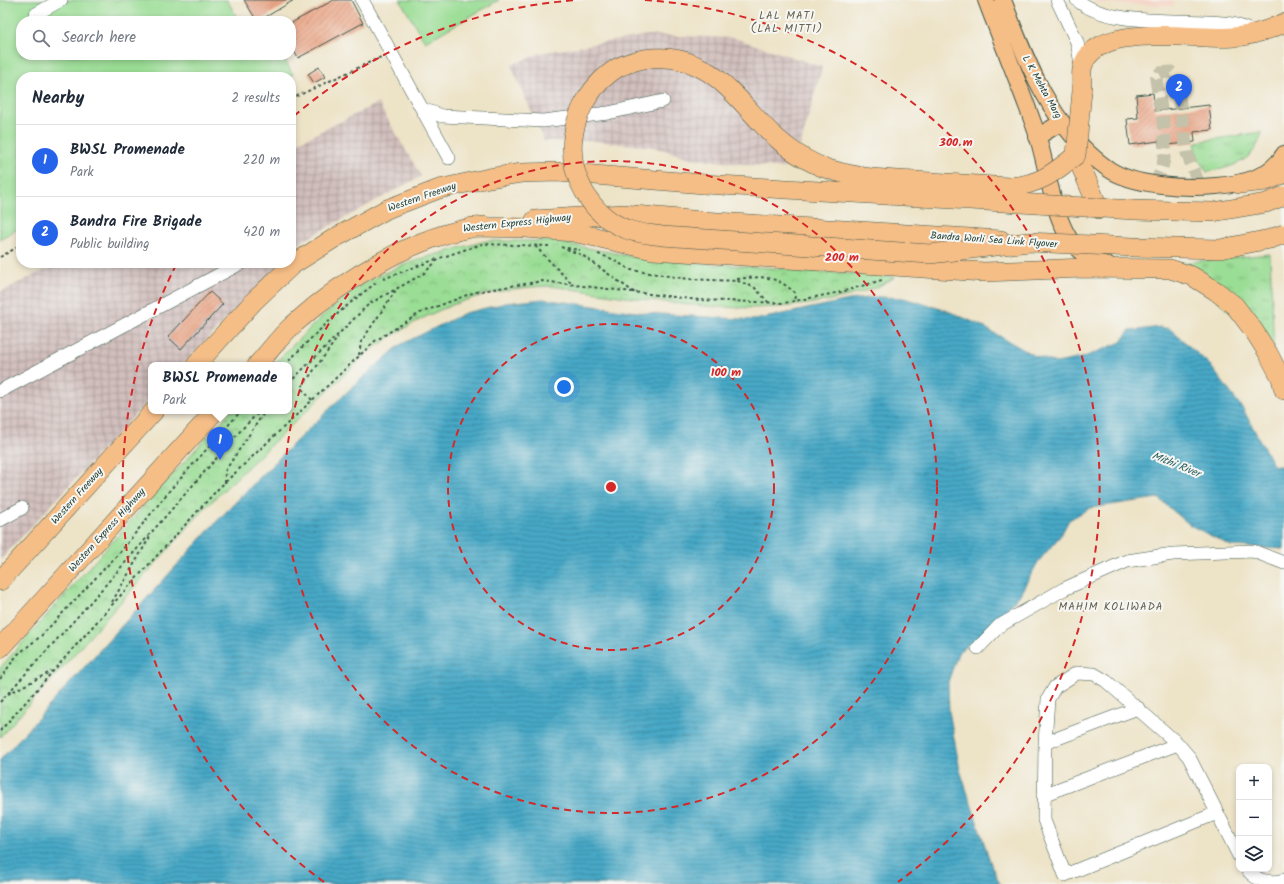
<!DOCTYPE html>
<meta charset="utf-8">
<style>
body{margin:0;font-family:Kalam,sans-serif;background:#f2f2f3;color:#1f2937}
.controls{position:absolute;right:12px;bottom:12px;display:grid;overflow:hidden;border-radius:8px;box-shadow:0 2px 6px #0003}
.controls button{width:36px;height:36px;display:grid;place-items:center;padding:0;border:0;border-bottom:1px solid #e0e1e3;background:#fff;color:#1f2937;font:20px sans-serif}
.you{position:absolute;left:564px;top:387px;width:14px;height:14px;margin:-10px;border:3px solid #fff;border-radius:50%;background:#1a73e8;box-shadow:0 0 0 6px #1a73e833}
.badge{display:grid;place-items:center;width:26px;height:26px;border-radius:50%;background:#2563eb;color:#fff;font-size:13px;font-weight:700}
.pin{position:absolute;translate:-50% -33px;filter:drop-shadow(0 1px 2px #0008)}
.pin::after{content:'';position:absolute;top:21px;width:14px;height:12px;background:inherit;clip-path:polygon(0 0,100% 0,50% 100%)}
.popup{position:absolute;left:148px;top:362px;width:144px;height:52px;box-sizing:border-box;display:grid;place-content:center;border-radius:8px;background:#fff;filter:drop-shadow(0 1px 3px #0005);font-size:13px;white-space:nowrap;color:#747a83}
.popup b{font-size:15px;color:#1f2937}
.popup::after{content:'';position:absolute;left:50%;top:100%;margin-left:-8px;border:8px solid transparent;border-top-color:#fff}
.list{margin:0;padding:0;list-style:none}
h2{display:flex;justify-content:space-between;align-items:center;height:52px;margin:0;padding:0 16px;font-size:17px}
h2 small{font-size:13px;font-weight:400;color:#747a83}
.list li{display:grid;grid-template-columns:26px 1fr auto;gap:12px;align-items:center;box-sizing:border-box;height:72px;padding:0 16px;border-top:1px solid #e0e1e3}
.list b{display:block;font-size:15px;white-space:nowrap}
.list p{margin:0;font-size:13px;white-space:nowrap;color:#747a83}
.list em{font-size:13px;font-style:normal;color:#747a83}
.icon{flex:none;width:22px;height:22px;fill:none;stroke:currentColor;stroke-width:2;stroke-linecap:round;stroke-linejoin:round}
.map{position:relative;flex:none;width:1284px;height:884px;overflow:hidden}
.search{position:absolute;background:#fff;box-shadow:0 2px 6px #0003;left:16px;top:16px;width:280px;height:44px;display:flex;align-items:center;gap:10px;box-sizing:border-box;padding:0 14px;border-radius:16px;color:#747a83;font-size:15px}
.panel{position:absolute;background:#fff;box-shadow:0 2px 6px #0003;left:16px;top:72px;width:280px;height:196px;border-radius:16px}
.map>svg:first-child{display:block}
</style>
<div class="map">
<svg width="1284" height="884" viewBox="0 0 1284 884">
<defs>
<pattern id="industrial-grid" width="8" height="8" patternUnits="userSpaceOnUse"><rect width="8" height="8" fill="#d1bfbd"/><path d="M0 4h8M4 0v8" fill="none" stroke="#a99c9a"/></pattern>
<pattern id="grass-tufts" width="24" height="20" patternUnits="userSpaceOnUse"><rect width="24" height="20" fill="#9add94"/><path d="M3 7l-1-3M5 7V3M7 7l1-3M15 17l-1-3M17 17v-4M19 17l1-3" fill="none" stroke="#7db47a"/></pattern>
<pattern id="park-crowns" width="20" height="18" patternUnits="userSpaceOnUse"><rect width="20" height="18" fill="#9add94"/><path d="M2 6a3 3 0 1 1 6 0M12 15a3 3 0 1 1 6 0" fill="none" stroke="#7db47a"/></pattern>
<pattern id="water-rules" width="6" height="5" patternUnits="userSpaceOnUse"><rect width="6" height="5" fill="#46a8c6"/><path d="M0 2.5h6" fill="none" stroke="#3a8aa2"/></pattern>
<pattern id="building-hatch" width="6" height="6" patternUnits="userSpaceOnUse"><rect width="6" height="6" fill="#eba485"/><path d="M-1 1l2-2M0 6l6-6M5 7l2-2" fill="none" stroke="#be876e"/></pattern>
</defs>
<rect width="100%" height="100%" fill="#f6f6f2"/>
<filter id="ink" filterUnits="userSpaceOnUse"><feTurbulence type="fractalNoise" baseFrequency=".025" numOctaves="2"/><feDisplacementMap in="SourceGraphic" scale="8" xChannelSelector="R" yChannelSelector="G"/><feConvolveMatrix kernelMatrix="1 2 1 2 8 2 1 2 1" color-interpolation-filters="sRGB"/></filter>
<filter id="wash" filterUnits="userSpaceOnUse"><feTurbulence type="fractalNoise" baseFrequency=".012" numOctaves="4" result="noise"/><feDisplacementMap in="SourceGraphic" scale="16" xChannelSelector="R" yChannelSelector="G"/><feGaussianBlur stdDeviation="0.9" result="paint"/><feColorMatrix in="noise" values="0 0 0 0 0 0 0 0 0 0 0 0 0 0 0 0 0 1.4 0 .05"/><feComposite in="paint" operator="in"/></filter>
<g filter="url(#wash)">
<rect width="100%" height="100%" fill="#ede3c7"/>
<!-- built -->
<path fill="#f5d2c3" d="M 1092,0 L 1173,0 L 1173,6 L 1098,3 Z"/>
<!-- industrial -->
<path fill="url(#industrial-grid)" d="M 648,35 L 734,38 L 822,67 L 794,169 L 694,159 L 654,147 L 595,141 L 544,141 L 511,65 L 541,53 Z
M 378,103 L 421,176 L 301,242 L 291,253 L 291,146 Z
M 58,263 L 281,263 L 182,365 L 151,365 L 151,398 L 0,560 L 0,292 Z"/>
<!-- grass -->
<path fill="url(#grass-tufts)" stroke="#5c8d64" d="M 1262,132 C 1255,161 1234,167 1207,172 C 1200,162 1193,154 1196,142 Z
M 1270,254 L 1274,355 L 1179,263 Z"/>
<!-- park -->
<path fill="url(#park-crowns)" stroke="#5c8d64" d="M 486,241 L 552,241 L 645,259 L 895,277 C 878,288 867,291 848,296 C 751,322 647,299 550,286 C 478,288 427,311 369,351 L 205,508 L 0,737 L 0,668 L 149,500 L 231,411 L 289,411 L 289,365 L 274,364 C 297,341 320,317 345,297 C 385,265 438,254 486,241 Z"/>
<!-- garden -->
<path fill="#9add94" stroke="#5c8d64" d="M 0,0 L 227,0 L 239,21 L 21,21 L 21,55 L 282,55 L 293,75 L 289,77 L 21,77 L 21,227 L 0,239 Z
M 400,0 L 499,0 L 425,42 Z"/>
<!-- water -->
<path fill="url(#water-rules)" stroke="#32727d" d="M 878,297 L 903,298 L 948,311 L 980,325 L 1033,355 L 1056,363 L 1082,358 L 1121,342 L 1129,331 L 1161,327 L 1163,329 L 1169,328 L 1209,364 L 1243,409 L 1273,465 L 1284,467 L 1284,549 L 1231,546 L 1190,525 L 1158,498 L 1090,508 L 1069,520 L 1061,535 L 1038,562 L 1019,596 L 991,626 L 958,653 L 948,682 L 949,711 L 960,770 L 992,867 L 1000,884 L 0,884 L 0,760 L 216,522 L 287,450 L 351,388 L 400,345 L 465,313 L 506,303 L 543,299 L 644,313 L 755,320 L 849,300 Z"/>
<g id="blocks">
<!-- building -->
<path fill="url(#building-hatch)" d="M 244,0 L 294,0 L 259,21 L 257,21 Z
M 334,0 L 351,0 L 363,23 L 298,58 L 291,46 L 291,23 Z
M 319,67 L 325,77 L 314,83 L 308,74 Z
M 1153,93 L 1155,111 L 1209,105 L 1212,130 L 1194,132 L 1195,142 L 1159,146 L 1159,141 L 1130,145 L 1127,119 L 1138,118 L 1136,95 Z
M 210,292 L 223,304 L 181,349 L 168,337 Z"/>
</g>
</g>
<g filter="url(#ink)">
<use href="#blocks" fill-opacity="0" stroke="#3e564a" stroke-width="1"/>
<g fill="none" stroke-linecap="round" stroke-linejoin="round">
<!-- minor-tunnel -->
<path stroke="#c4c2aa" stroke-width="13" stroke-dasharray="13 6" stroke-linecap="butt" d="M 1154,184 C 1175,156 1160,110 1156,79 L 1160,73 L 1171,72 L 1176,76 L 1187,153 L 1200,187"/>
<defs>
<path id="minor" d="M 362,0 L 449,158
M 1057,0 L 1077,42 L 1082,69
M 1077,0 C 1111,29 1189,17 1233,24 C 1241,26 1248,30 1256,33
M 36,14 L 61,0
M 422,109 L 442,116 L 543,121 L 608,113 L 663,101
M 0,391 L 241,263
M 0,520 L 22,508
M 978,648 L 999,626 L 1064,589 L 1127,561 L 1173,554 L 1253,551 L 1284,563
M 1045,743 L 1138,708
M 1043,795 L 1178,744
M 1217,813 L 1065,875 L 1044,820 L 1045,743 L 1048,699 L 1055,687 L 1077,673 L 1094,674 L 1106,681 L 1178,744 L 1189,757 L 1239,856
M 1247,869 C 1256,881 1270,884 1284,880"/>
<path id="major" d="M 986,0 C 1002,43 1021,88 1036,131 C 1047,165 1050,201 1066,233 C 1075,250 1090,262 1108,265
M 1003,0 C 1026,61 1052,129 1107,168 C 1132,186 1186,189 1216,186 C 1242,184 1270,178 1284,154
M 1037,137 L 1062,122"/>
<path id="highway" d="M 1082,91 C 1082,84 1081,76 1082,69 C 1093,19 1198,41 1234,37 C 1251,36 1268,30 1284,23
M 1076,155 L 1099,209
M 1239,184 L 1266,181 L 1284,174
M 535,220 L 623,214 L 702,221 L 1001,240
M 472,227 L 526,228 L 573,232 L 653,250 L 984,272 L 1084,268 L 1170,269 L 1192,276 L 1216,291 L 1235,306 L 1254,331 L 1268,353 L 1281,378 L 1284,390
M 196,365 L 254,301 L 292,265 L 333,239 L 387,209 L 439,189 L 489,178 L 521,173 L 558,172 L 704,184
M 257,365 C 269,352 280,336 294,324 C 344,279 416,234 484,226
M 0,581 L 154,411
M 0,648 L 215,411"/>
</defs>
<!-- minor casing -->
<use href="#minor" stroke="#3e564a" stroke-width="14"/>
<!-- major casing -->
<use href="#major" stroke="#3e564a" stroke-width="18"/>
<!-- highway casing -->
<use href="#highway" stroke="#3e564a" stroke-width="20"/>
<!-- path -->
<path stroke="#3e564a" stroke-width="2" stroke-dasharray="3 3" stroke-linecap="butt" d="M 291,99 L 381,57
M 535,246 L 572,284
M 561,247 L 582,255 L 635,293
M 567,248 L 580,250
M 598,254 L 610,258 L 631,270 L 688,279 L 738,281 L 754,287 L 769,303
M 0,257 L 21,245
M 383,279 L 439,258
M 737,279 C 764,276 776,275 796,294 L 793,302
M 359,355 L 361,342 L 396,290
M 285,365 C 313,335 343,307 376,283
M 289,383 L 369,304 L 423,274 L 440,258 L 482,244 L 549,246
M 312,400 L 301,388 L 338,337
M 225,483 L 225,471 L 265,411
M 112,602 L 151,535
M 0,679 L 17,655 L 41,636 L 121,551 L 170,490 L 241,411
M 8,694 L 52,671
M 0,702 L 80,614 L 242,429 L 260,411
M 0,731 L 110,607 L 218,489 L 375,341 L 420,313 L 475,292 L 542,281 L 699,300 L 784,303 L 841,292 L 882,280"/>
<!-- minor -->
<use href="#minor" stroke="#fff" stroke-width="13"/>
<!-- major -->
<use href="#major" stroke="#f6be87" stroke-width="16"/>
<!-- highway -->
<use href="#highway" stroke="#f6be87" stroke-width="19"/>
<defs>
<path id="highway-bridge" d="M 1082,91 L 1076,155 C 1054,173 1039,185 1009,187 C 978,185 946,183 915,181 C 884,179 852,178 822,167 C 800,158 779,142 762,124 C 730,90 705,54 652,58 C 640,59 629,62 617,68 C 593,83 577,109 573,137 C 568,174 590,215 626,229 C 637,234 651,234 662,236 L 930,254 L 1029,242 L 1133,247 L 1220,249 L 1270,239 L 1284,234
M 704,184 L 1134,210 L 1213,212 L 1266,203 L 1284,196"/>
</defs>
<!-- highway-bridge casing -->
<use href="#highway-bridge" stroke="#3e564a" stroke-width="20" stroke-linecap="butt"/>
<!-- highway-bridge -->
<use href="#highway-bridge" stroke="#f6be87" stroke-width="19"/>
</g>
</g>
<!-- distance rings -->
<g fill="none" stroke="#d62828" stroke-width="2" stroke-dasharray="7 5">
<circle cx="611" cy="487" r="163"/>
<circle cx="611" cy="487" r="326"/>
<path d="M324 882A488 488 0 0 1 176 265M294 116A488 488 0 0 1 577 0M645 0A488 488 0 0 1 898 882"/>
</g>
<g text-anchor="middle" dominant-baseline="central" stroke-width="4" stroke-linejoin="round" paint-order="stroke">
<!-- street labels -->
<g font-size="10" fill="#1f3d34" stroke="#f6f6f2">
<text transform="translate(1042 87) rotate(61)">L K Mehta Marg</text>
<text transform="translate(422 197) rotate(-19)">Western Freeway</text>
<text transform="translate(517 223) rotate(-6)">Western Express Highway</text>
<text transform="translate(994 240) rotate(4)">Bandra Worli Sea Link Flyover</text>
<text transform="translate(77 496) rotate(-48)">Western Freeway</text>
<text transform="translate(107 530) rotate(-48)">Western Express Highway</text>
</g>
<!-- neighbourhood labels -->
<g font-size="11" letter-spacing="1" fill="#666150" stroke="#f6f6f2">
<text x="787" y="16">LAL MATI<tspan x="787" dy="13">(LAL MITTI)</tspan></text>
<text x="1111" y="607">MAHIM KOLIWADA</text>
</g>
<!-- water labels -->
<g font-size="11" font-style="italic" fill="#2b5d60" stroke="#f6f6f2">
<text transform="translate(1176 465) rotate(22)">Mithi River</text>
</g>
</g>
<circle cx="611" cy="487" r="6" fill="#d62828" stroke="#f6f6f2" stroke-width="2"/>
<g font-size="12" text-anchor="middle" font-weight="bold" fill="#d62828" stroke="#f6f6f2" stroke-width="4" stroke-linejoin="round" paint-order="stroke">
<text x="956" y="146">300 m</text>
<text x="842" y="261">200 m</text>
<text x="726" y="376">100 m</text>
</g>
</svg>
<div class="controls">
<button>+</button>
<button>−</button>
<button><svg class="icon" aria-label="layers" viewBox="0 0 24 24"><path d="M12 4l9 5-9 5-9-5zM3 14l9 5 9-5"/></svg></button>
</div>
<div class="you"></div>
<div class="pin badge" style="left:220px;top:460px">1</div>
<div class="popup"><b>BWSL Promenade</b>Park</div>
<div class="pin badge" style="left:1179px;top:107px">2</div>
<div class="search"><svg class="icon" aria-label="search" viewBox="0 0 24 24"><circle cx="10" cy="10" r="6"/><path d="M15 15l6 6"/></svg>Search here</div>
<section class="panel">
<h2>Nearby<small>2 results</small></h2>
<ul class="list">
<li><span class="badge">1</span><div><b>BWSL Promenade</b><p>Park</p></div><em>220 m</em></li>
<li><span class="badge">2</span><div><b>Bandra Fire Brigade</b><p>Public building</p></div><em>420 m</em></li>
</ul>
</section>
</div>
